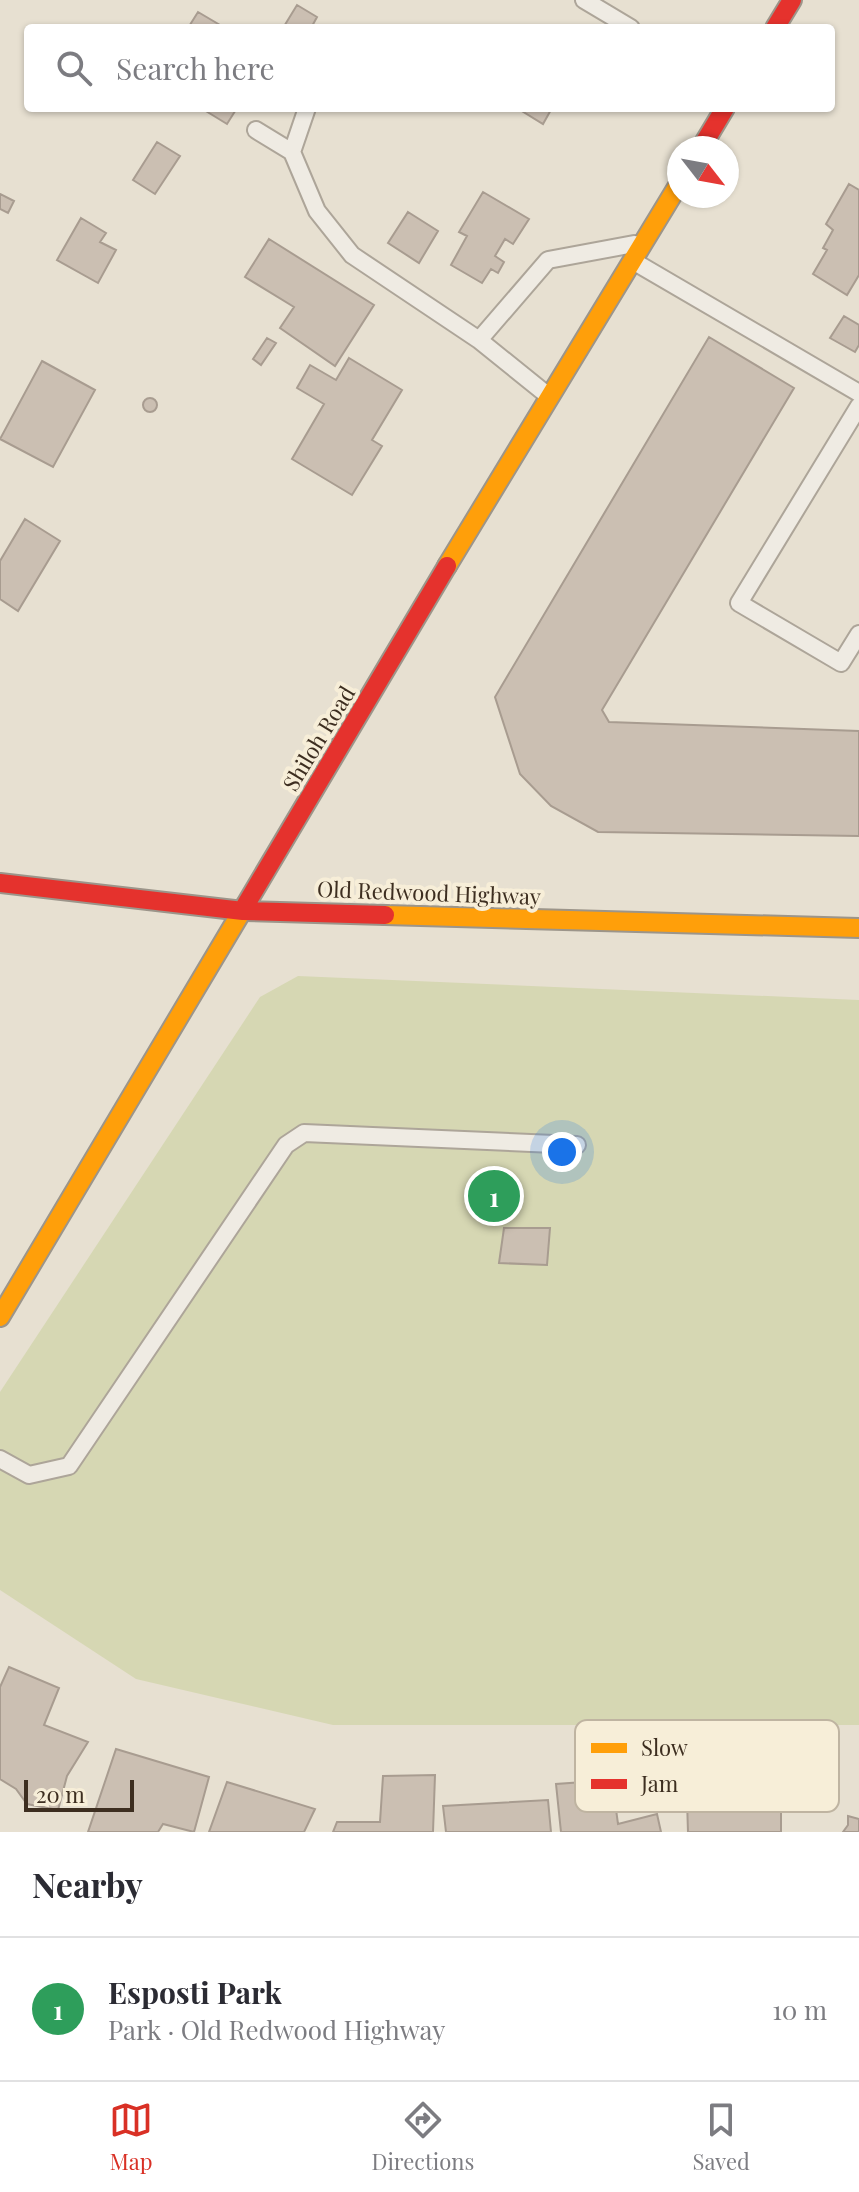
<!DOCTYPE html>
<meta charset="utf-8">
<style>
body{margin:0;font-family:"Playfair Display",serif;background:#f2f2f3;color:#2b2b33}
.compass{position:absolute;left:667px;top:136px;width:72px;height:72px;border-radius:50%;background:#fff;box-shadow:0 2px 6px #0004;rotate:121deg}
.scale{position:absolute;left:24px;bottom:20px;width:110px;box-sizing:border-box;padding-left:8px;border:4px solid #3d2e20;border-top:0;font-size:22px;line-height:28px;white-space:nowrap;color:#3d2e20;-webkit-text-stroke:6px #f7eed8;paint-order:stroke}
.you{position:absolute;left:562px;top:1152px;width:28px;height:28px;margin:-20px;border:6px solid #fff;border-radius:50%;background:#1a73e8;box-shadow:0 0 0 12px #1a73e833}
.badge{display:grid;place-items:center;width:52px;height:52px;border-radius:50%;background:#d93025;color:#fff;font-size:26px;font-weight:700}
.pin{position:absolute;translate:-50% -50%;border:4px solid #fff;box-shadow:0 2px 8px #0006}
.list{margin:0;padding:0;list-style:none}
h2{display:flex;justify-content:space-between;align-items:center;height:104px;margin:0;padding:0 32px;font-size:34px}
h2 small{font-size:26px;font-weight:400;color:#7c7c81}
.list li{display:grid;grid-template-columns:52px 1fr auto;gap:24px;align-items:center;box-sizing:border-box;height:144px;padding:0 32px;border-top:2px solid #e1e1e2}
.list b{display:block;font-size:30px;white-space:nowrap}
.list p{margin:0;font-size:26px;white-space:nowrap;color:#7c7c81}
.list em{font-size:26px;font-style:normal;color:#7c7c81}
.icon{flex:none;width:44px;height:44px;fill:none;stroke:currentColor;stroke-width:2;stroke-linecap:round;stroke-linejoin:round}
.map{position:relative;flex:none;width:859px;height:1832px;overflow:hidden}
.search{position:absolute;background:#fff;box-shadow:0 2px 6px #0004;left:24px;right:24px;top:24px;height:88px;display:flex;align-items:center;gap:20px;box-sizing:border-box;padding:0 28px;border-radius:8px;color:#7c7c81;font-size:30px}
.sheet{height:248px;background:#fff}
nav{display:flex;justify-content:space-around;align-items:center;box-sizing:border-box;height:112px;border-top:2px solid #e1e1e2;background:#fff;font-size:22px;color:#7c7c81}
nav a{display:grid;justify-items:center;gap:4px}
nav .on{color:#d93025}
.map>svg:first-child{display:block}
</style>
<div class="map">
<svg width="859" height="1832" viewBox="0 0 859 1832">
<rect width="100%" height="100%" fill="#e7e0d1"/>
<!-- green -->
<path fill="#d6d7b3" d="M 298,976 L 859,1000 L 859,1725 L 333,1725 L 136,1679 L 0,1590 L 0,1392 L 260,997 Z"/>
<!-- building -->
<path fill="#cbbfb2" stroke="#a89c90" stroke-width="2" d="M 297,5 L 317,17 L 311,28 L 283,28 Z
M 198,12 L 225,28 L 188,28 Z
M 201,108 L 237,108 L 227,124 Z
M 517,108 L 552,108 L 543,124 Z
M 157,142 L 180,156 L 155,194 L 133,180 Z
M 849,184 L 859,190 L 859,275 L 847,295 L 813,274 L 827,250 L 823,248 L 833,230 L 826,224 Z
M 483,192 L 529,219 L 513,244 L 505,239 L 495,256 L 504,262 L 498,273 L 491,269 L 482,283 L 451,265 L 467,236 L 459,232 Z
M 0,194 L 14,201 L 8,213 L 0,209 Z
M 408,212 L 438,231 L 419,263 L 388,243 Z
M 81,218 L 106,233 L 100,242 L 116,250 L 98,283 L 57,260 Z
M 269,239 L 374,305 L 335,366 L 280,328 L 294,307 L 245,277 Z
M 844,316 L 859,325 L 859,345 L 855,352 L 830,338 Z
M 709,337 L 794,388 L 602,710 L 609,722 L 859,731 L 859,836 L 598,832 L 551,806 L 520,774 L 495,697 Z
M 267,338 L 276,343 L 261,365 L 253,359 Z
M 349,358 L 402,390 L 372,440 L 382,446 L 352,495 L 292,459 L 324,404 L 297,388 L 310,365 L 336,380 Z
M 42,361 L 95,390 L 53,467 L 0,439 Z
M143 405a7 7 0 1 1 14 0a7 7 0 1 1-14 0Z
M 25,519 L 60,541 L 18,611 L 0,599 L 0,561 Z
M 504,1228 L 550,1228 L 547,1265 L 499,1263 Z
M 9,1667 L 59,1688 L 44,1725 L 88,1742 L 67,1776 L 58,1810 L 27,1804 L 16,1789 L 0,1779 L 0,1687 Z
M 116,1749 L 209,1777 L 194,1832 L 163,1824 L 158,1832 L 88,1832 Z
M 435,1775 L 433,1832 L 333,1832 L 337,1822 L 380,1822 L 383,1776 Z
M 612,1780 L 618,1824 L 657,1814 L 661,1832 L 561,1832 L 556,1784 Z
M 771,1780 L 781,1790 L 781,1832 L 688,1832 L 687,1800 L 697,1792 L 724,1795 L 737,1781 Z
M 227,1782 L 315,1809 L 304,1832 L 209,1832 Z
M 548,1800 L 551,1832 L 446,1832 L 443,1806 Z
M 848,1816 L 859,1819 L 859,1832 L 843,1832 L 848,1825 Z"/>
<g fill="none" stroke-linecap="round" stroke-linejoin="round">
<defs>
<path id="lane" d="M 584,0 L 631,28
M 256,130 L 292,152 L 317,211 L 352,255 L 479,340 L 548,260 L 634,244
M 292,152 L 307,108
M 633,261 L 859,393
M 479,340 L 546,394
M 859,406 L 739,603 L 841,663 L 859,634
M 0,1459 L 29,1475 L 69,1466 L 286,1145 L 304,1133 L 577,1145"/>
<path id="slow" d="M 447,566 L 679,184
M 385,915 L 859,928
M 0,1317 L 245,906"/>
<path id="jam" d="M 775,28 L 792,0
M 701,148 L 725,108
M 0,883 L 243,911 L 385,915
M 245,906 L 447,566"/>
</defs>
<!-- lane casing -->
<use href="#lane" stroke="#ada599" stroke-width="20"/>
<!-- slow casing -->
<use href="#slow" stroke="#9c958a" stroke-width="22"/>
<!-- jam casing -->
<use href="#jam" stroke="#9c958a" stroke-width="22"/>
<!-- lane -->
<use href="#lane" stroke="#efebe3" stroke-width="16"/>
<!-- slow -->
<use href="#slow" stroke="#ff9f0a" stroke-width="18"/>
<!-- jam -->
<use href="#jam" stroke="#e5322d" stroke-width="18"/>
</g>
<g text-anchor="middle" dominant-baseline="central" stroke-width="8" stroke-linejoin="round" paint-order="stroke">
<!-- street labels -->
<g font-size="22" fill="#3d2e20" stroke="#f7eed8">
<text transform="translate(318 738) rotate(-59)">Shiloh Road</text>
<text transform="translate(429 892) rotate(2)">Old Redwood Highway</text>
</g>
</g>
<!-- legend -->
<rect x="575" y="1720" width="264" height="92" rx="12" fill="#f7eed8" stroke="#bfb4a1" stroke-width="2"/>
<rect x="591" y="1743" width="36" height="10" fill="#ff9f0a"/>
<rect x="591" y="1779" width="36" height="10" fill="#e5322d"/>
<g font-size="22" fill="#3d2e20">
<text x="641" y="1756">Slow</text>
<text x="641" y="1792">Jam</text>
</g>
</svg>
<svg class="compass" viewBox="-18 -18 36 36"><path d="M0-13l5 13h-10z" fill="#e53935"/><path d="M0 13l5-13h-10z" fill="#7c7c81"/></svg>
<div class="scale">20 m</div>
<div class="you"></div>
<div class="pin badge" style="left:494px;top:1196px;background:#2e9e5b">1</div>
<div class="search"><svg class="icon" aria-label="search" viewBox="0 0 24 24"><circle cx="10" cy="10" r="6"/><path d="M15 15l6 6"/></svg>Search here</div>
</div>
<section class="sheet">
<h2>Nearby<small></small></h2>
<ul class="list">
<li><span class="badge" style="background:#2e9e5b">1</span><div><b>Esposti Park</b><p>Park · Old Redwood Highway</p></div><em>10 m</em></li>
</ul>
</section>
<nav>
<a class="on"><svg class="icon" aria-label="map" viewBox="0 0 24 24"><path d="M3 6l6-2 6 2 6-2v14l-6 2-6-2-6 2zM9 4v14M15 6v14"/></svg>Map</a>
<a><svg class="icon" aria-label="directions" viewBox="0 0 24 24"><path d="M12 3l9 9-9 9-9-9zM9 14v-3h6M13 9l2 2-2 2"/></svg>Directions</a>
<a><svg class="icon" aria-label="saved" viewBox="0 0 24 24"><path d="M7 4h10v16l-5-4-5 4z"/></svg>Saved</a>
</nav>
